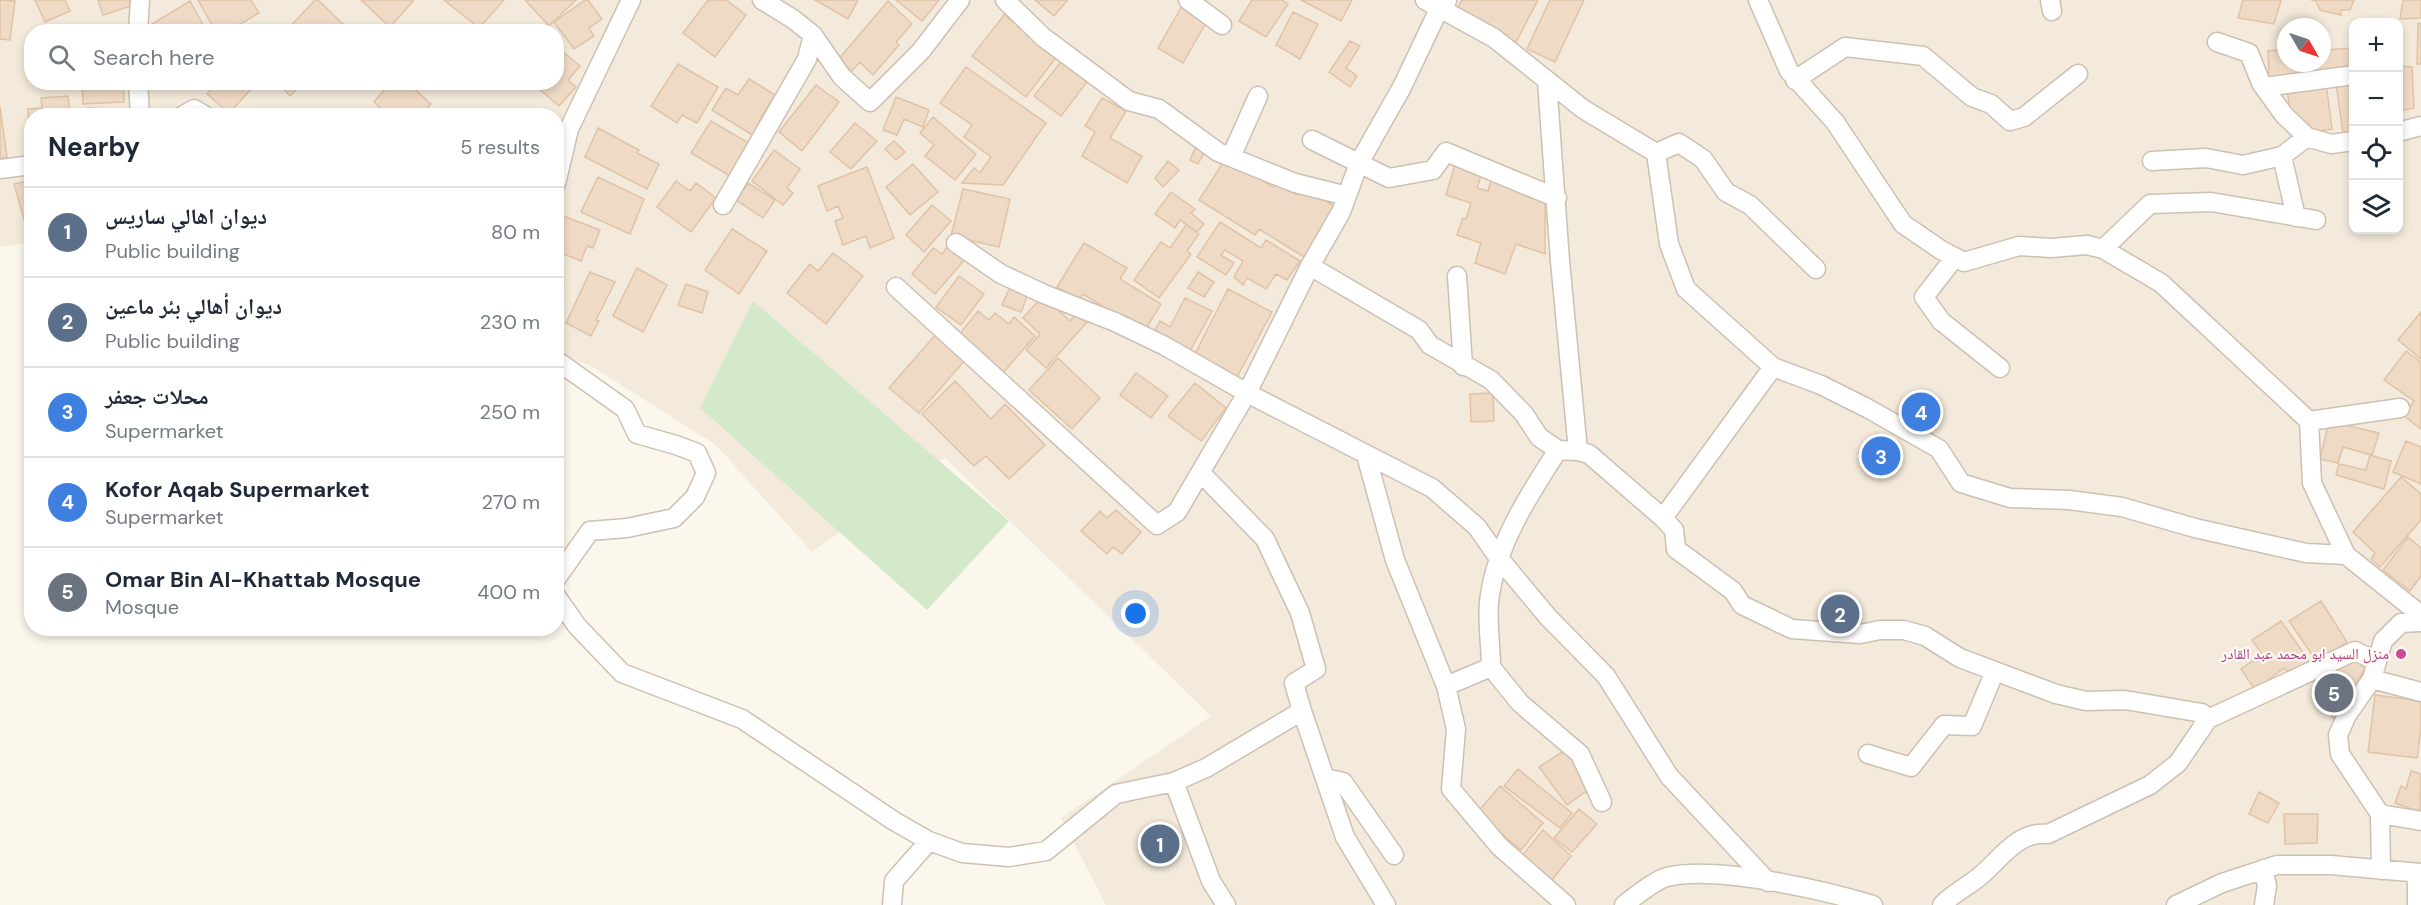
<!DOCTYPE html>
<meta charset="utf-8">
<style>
body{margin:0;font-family:"DM Sans","Noto Naskh Arabic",sans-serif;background:#f2f2f3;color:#1f2937}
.controls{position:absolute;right:18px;top:18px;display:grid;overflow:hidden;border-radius:12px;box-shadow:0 3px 9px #0003}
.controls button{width:54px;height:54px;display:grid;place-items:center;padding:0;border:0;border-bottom:2px solid #e0e1e3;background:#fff;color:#1f2937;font:30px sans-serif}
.compass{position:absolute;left:2277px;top:18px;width:54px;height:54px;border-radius:50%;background:#fff;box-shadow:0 3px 9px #0003;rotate:129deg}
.you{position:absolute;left:1136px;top:614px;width:21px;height:21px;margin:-15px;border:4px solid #fff;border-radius:50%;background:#1a73e8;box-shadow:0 0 0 9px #1a73e833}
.badge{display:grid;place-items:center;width:39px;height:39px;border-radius:50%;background:#db2777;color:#fff;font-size:20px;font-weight:700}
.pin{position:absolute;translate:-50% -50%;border:3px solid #fff;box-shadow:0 2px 6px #0006}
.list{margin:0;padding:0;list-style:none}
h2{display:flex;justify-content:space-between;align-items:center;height:78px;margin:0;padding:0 24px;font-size:26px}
h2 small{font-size:20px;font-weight:400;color:#747a83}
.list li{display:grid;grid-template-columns:39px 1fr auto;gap:18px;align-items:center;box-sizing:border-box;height:90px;padding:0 24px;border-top:2px solid #e0e1e3}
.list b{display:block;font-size:22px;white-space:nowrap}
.list p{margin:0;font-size:20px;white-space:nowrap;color:#747a83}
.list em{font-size:20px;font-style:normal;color:#747a83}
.icon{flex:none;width:33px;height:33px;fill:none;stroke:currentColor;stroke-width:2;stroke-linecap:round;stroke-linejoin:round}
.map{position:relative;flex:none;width:2421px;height:905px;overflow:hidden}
.search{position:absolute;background:#fff;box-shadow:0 3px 9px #0003;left:24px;top:24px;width:540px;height:66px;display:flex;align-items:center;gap:15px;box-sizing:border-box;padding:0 21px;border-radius:24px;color:#747a83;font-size:22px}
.panel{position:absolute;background:#fff;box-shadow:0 3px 9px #0003;left:24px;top:108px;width:540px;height:528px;border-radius:24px}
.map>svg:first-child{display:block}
</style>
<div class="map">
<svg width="2421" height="905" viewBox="0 0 2421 905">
<rect width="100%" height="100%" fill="#fbf7ec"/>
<!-- residential -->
<path fill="#f3eadb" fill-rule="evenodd" d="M 0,0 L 2421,0 L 2421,905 L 1106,905 L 1061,818 L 1211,716 L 945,458 L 812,552 L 716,445 L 591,366 L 557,354 L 556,116 L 32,116 L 31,243 L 0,247 ZM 2354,22 L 2398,22 L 2398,230 L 2354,230 ZM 2286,27 L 2322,27 L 2322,63 L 2286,63 ZM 32,32 L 556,32 L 556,82 L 32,82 Z"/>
<!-- green -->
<path fill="#d4e9ca" d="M 753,301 L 1009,521 L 927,610 L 700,408 Z"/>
<!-- building -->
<path fill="#efdac5" stroke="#e0c3a7" stroke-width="1.5" d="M 0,0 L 15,1 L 10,40 L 0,39 Z
M 35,0 L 65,0 L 70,11 L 45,22 Z
M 98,0 L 129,0 L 131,6 L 103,15 Z
M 198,0 L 251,0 L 259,13 L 227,32 L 216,32 Z
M 315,0 L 318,0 L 344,25 L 338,32 L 285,32 Z
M 361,0 L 414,0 L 390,27 Z
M 444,0 L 504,0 L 479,28 Z
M 525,0 L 576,0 L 549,26 Z
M 585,0 L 588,0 L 602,19 L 589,28 L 594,36 L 574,49 L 554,22 Z
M 708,0 L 726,0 L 746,15 L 715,57 L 683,33 Z
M 815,0 L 858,0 L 848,19 Z
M 896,0 L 939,0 L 922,21 Z
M 1035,0 L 1068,0 L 1054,16 Z
M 1252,0 L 1282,0 L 1288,4 L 1266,37 L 1239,21 Z
M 1301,0 L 1352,0 L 1341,21 Z
M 1462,0 L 1538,0 L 1516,42 L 1506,38 L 1507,35 L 1457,9 Z
M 1550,0 L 1584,0 L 1555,62 L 1527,49 Z
M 2243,0 L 2281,0 L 2274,24 L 2238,18 Z
M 2311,0 L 2354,0 L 2350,10 L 2341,10 L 2341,15 L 2320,10 L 2316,1 Z
M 2403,0 L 2421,0 L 2421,18 L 2400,19 Z
M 190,1 L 207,32 L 157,32 L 152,24 Z
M 888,1 L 912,24 L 896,42 L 899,45 L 873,75 L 860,62 L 852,71 L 838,60 Z
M 1182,6 L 1207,21 L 1183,63 L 1158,48 Z
M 1293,12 L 1318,24 L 1300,59 L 1276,45 Z
M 1004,15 L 1058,55 L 1026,97 L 972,56 Z
M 2418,23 L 2421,24 L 2421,64 L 2417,64 Z
M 1350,41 L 1360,46 L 1346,68 L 1357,76 L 1350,87 L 1329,72 Z
M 556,46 L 580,66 L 568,80 L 576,87 L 559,106 L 531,82 L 556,82 Z
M 2322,48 L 2323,50 L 2354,48 L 2354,72 L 2269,78 L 2268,51 L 2286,49 L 2286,63 L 2322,63 Z
M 1063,59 L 1090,78 L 1061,116 L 1034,96 Z
M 678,64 L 718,87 L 697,123 L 682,115 L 677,123 L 651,106 Z
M 2398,66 L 2412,67 L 2414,108 L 2398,111 Z
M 966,67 L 1046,123 L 1003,185 L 962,183 L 974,168 L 980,173 L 991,157 L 964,137 L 972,125 L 940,103 Z
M 749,79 L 775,95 L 759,121 L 765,125 L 757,138 L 712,110 L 726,88 L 738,95 Z
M 2354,80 L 2354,132 L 2343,134 L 2336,83 Z
M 82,82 L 123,82 L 124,102 L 83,104 Z
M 217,82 L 252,82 L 255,85 L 229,113 L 207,94 Z
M 278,82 L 304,82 L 290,96 Z
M 391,82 L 407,82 L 431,104 L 421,116 L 388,116 L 374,102 Z
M 449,82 L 465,82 L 458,90 Z
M 2326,83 L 2332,129 L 2311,132 L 2290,112 L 2287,88 Z
M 816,85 L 839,102 L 802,151 L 779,132 Z
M 68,96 L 70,116 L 32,116 L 30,148 L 28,109 L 42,108 L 41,98 Z
M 896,97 L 929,110 L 923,127 L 904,119 L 897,135 L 883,130 Z
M 1102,98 L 1126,111 L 1110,138 L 1142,156 L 1127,183 L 1082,156 L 1095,132 L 1085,126 Z
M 0,106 L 7,157 L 0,158 Z
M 88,108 L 132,110 L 131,116 L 88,116 Z
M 513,109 L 526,116 L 510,116 Z
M 933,117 L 976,154 L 955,180 L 925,156 L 934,145 L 920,133 Z
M 711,121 L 750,144 L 730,176 L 691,153 Z
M 855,123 L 877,141 L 851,169 L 830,152 Z
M 598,128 L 639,150 L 637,153 L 659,164 L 647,189 L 585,157 Z
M 894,141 L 905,152 L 896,160 L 885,149 Z
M 1196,147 L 1205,151 L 1198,164 L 1190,160 Z
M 774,150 L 800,169 L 787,188 L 793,193 L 783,205 L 752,181 Z
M 1226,158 L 1273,187 L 1276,182 L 1297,195 L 1302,186 L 1336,207 L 1304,257 L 1259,229 L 1255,235 L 1199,200 Z
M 1168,161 L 1179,170 L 1163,187 L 1155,178 Z
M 913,164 L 938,192 L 910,215 L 886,187 Z
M 1455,164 L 1482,172 L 1477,188 L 1488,191 L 1491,180 L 1545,197 L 1545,254 L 1516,244 L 1505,274 L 1475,263 L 1481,243 L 1457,235 L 1463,218 L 1466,219 L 1471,203 L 1446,195 Z
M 867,167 L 894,238 L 870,248 L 866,236 L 843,245 L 835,221 L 843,218 L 838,206 L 827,211 L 818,186 Z
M 598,177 L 644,199 L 630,234 L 581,212 Z
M 32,180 L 32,220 L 25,222 L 14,184 Z
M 676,181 L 690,191 L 696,183 L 716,198 L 691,232 L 657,207 Z
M 748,183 L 775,200 L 763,218 L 736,200 Z
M 963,189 L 1010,199 L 999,247 L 951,236 Z
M 1171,192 L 1195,209 L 1191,213 L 1204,224 L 1197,232 L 1180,220 L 1175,228 L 1155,214 Z
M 932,205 L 951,221 L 924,252 L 906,235 Z
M 558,214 L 600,230 L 593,248 L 587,246 L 581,261 L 556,251 Z
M 1220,222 L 1261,248 L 1266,240 L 1300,261 L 1287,280 L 1276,274 L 1266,289 L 1247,278 L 1243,285 L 1234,277 L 1243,261 L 1225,250 L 1221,255 L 1234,263 L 1226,275 L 1197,257 Z
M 1186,225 L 1199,234 L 1187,251 L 1191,254 L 1159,298 L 1134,280 L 1161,242 L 1170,248 Z
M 732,229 L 767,251 L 739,294 L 705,270 Z
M 1084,243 L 1127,268 L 1120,279 L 1161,304 L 1144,332 L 1083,294 L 1079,301 L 1057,287 Z
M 949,245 L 966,258 L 935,294 L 912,274 L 933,248 L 942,254 Z
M 833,253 L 863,276 L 826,324 L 787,293 L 810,264 L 818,271 Z
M 637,268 L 667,285 L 643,332 L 613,316 Z
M 590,272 L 615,282 L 596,320 L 599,321 L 591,336 L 566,323 Z
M 1198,272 L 1214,282 L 1204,297 L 1188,288 Z
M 556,276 L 564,280 L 556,294 Z
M 959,276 L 984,294 L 961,325 L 936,307 Z
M 686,284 L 708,292 L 702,313 L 678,305 Z
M 1011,285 L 1029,292 L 1021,312 L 1002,305 Z
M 1228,289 L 1272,312 L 1237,377 L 1194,356 Z
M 1043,296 L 1070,321 L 1079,311 L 1089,320 L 1046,368 L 1026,350 L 1040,334 L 1023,318 Z
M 1185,298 L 1212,311 L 1188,355 L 1152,336 L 1160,321 L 1170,327 Z
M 978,311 L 989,320 L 995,313 L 1009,324 L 1014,317 L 1035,336 L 1002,374 L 958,336 Z
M 2421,312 L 2421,359 L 2398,340 Z
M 937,333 L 966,359 L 919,413 L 889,388 Z
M 2406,351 L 2421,362 L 2421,429 L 2404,416 L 2414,401 L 2384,380 Z
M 1058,358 L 1100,398 L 1072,429 L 1029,390 Z
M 1136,373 L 1168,396 L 1151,418 L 1120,395 Z
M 955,381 L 991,419 L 1005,404 L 1045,445 L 1009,479 L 986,456 L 974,466 L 922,414 Z
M 1195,383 L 1226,408 L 1201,441 L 1168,416 Z
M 1493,393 L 1494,421 L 1471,422 L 1470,394 Z
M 2329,421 L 2379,433 L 2372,455 L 2343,447 L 2338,463 L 2320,459 Z
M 2406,441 L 2421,447 L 2421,484 L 2393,472 Z
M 2370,455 L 2391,461 L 2384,489 L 2336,475 L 2339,464 L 2366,470 Z
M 2401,477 L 2421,494 L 2421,520 L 2380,567 L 2371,559 L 2375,553 L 2353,532 Z
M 1116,510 L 1141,532 L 1122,554 L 1113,547 L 1107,554 L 1081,531 L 1100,511 L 1107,518 Z
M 2408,537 L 2421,548 L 2421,576 L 2410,591 L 2383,570 Z
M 2321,601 L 2347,642 L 2317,662 L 2289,621 Z
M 2281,621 L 2309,661 L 2290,675 L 2284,668 L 2255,690 L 2241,669 L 2262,654 L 2252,640 Z
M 2353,656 L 2365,669 L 2335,720 L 2324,707 L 2313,679 Z
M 2375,695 L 2421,701 L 2421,729 L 2417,758 L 2368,752 Z
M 1565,750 L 1592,787 L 1567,805 L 1539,767 Z
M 1518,769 L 1572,813 L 1560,828 L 1504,786 Z
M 2411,771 L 2421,774 L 2420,812 L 2395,803 L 2401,786 L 2406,789 Z
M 1500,786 L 1543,823 L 1521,850 L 1477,813 Z
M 2259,792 L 2279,803 L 2268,823 L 2249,814 Z
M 1579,809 L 1597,824 L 1572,852 L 1554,838 Z
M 2284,814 L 2318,814 L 2317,843 L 2285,844 Z
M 1543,830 L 1571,856 L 1552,880 L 1522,856 Z"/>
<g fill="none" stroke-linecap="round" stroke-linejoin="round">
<defs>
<path id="minor" d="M 762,0 L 793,19 L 813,35 L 842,77 L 870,102 L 921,51 L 960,0
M 1005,0 L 1043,37 L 1129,101 L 1159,109 L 1218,152 L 1295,183 L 1347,196
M 1188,0 L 1222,25
M 1425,0 L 1494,38 L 1583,109 L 1656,153 L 1669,244 L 1686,289 L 1773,367 L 1821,385 L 1867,408 L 1939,449 L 1961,483 L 2010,498 L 2069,500 L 2122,507 L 2195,528 L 2306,553 L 2346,555 L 2421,615
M 1758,0 L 1789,71 L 1835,122 L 1903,224 L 1941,250 L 1964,262 L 2019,246 L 2051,248 L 2087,245 L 2103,249 L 2161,283 L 2309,421 L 2312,483 L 2346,555
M 2050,0 L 2052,11
M 138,32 L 140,0
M 2217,42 L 2249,53 L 2261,83 L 2284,115 L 2307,137 L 2331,144 L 2354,141
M 1795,80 L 1845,47 L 1923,56 L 1972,97 L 1991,104 L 2010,121 L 2024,117 L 2078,74
M 1547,81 L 1560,261 L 1578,451
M 138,82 L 140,116
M 2264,87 L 2354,75
M 182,116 L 194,109 L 206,116
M 2398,132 L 2421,126
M 1312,140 L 1389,178 L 1433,170 L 1446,152 L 1557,198
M 1656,153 L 1679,143 L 1703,159 L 1726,192 L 1750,205 L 1816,269
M 2282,156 L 2296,217
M 1231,157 L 1258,96
M 2152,161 L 2206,158 L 2243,165 L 2282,156 L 2307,137
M 0,169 L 32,165
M 556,184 L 569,129 L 631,0
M 723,205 L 807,59 L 813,35
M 956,243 L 1001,274 L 1044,294 L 1115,322 L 1163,345 L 1247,393 L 1432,488 L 1477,527 L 1498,557 L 1548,617 L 1606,676 L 1669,776 L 1768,882
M 2103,249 L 2150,204 L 2211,202 L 2316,220
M 1955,257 L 1924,297 L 1941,321 L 2000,368
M 1310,266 L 1419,330 L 1430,345 L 1491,380 L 1524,414 L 1539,437 L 1558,450 L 1578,451 L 1589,454 L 1663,518 L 1674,530 L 1676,549 L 1733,591 L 1742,605 L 1792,629 L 1860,634 L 1880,630 L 1904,630 L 1925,636 L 1960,658 L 2056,694 L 2086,701 L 2125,700 L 2202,713 L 2208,719 L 2355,651 L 2376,661
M 1457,276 L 1463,366
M 896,287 L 1157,525 L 1177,512 L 1247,393 L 1310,266 L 1341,212 L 1359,163 L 1402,87 L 1440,7
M 556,360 L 625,409 L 637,434 L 676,445 L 697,453 L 706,473 L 695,497 L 674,518 L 627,528 L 590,531 L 556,579
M 2309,421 L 2400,408
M 1366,455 L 1395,560 L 1446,686 L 1456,729 L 1451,789 L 1499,846 L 1566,905
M 1663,518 L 1773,367
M 556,596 L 577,626 L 622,673 L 742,719 L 894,821 L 929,841
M 1491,667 L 1520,703 L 1580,754 L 1602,802
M 2372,679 L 2421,692
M 1446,686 L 1491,667 C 1491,646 1487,623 1489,602 C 1495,547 1528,496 1558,450
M 1302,711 L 1345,837 L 1386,905
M 1868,754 L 1911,767 L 1944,725 L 1972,726 L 1995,671
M 1325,778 L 1343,782 L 1394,855
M 1174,782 L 1211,881 L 1226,905
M 2380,814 L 2421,821
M 2263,869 L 2267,886 L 2264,905
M 2381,870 L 2380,814 L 2340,754 L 2338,735 L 2347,715 L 2372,679 L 2383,641 L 2401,623 L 2421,622
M 2417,873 L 2417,905
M 892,905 L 894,881 L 929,841 L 962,853 L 1009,857 L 1046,851 L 1116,794 L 1174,782 L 1206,768 L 1302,711 L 1294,683 L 1316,669 L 1300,613 L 1265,539 L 1201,473
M 1624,905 C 1634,897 1655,880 1667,877 C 1715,865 1824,890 1873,905
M 1942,905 C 1953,893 1967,887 1979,877 C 2000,860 2018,830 2048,834 L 2150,785 L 2178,763 L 2208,719
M 2176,905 L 2222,883 L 2277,865 L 2331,865 L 2421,873"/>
<path id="tertiary" d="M 1440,7 L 1444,0"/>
</defs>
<!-- minor casing -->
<use href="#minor" stroke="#cdc0b2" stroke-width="21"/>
<!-- tertiary casing -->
<use href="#tertiary" stroke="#cdc0b2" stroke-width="27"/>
<!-- minor -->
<use href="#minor" stroke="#fff" stroke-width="18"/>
<!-- tertiary -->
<use href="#tertiary" stroke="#fff" stroke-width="24"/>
</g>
<!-- markers -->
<circle fill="#d1479c" stroke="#fefbf2" stroke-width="2" cx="2401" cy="654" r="6"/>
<g text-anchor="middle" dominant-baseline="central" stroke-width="4.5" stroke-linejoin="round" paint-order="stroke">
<!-- hotel labels -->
<g font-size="15" fill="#b23c85" stroke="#fefbf2" text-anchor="end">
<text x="2389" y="654">منزل السيد ابو محمد عبد القادر</text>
</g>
</g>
</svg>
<div class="controls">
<button>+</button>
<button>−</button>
<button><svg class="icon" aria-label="locate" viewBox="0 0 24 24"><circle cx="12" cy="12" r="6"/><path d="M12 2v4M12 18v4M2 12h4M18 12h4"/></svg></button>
<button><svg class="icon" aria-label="layers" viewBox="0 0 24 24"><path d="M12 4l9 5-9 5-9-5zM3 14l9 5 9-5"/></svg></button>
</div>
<svg class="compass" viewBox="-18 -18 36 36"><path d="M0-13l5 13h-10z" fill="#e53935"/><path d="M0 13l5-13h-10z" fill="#747a83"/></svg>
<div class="you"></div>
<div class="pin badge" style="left:1160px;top:844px;background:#5c6f8a">1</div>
<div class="pin badge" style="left:1840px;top:614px;background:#5c6f8a">2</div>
<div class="pin badge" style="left:1881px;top:456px;background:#3f7fe0">3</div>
<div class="pin badge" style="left:1921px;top:412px;background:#3f7fe0">4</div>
<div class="pin badge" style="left:2334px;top:693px;background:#6b7280">5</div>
<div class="search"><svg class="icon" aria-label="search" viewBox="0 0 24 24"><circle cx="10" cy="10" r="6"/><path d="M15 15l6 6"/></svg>Search here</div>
<section class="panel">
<h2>Nearby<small>5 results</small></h2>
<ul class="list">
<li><span class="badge" style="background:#5c6f8a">1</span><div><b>ديوان اهالي ساريس</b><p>Public building</p></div><em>80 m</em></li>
<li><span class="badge" style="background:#5c6f8a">2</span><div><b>ديوان أهالي بئر ماعين</b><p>Public building</p></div><em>230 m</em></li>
<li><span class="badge" style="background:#3f7fe0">3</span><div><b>محلات جعفر</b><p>Supermarket</p></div><em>250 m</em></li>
<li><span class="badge" style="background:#3f7fe0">4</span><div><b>Kofor Aqab Supermarket</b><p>Supermarket</p></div><em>270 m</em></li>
<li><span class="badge" style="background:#6b7280">5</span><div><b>Omar Bin Al-Khattab Mosque</b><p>Mosque</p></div><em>400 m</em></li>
</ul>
</section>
</div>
